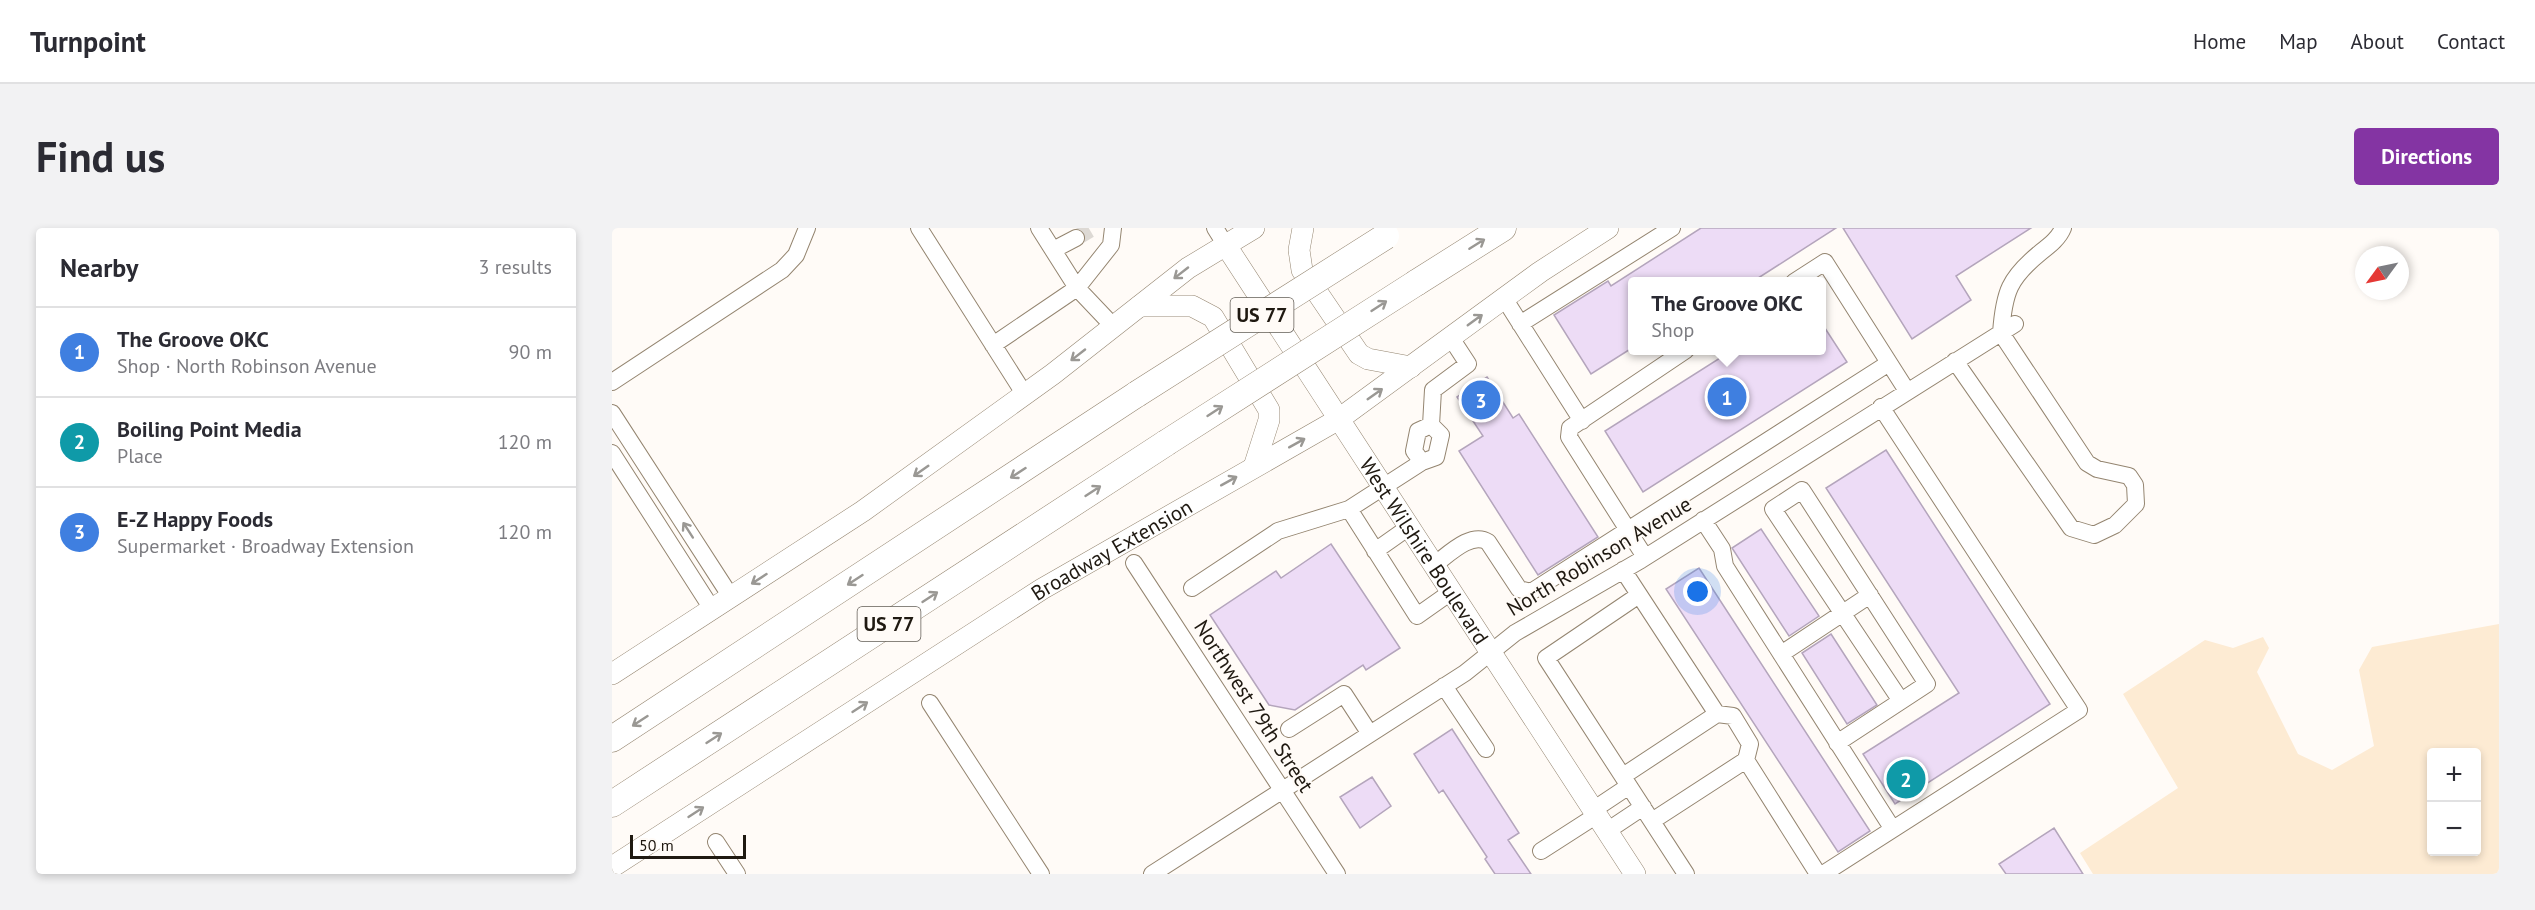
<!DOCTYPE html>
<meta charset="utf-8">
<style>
body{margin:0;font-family:"PT Sans",sans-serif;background:#f2f2f3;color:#2b2b33}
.controls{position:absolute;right:18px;bottom:18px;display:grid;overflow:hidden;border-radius:6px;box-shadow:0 3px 9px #0003}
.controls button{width:54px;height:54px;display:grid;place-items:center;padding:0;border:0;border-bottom:2px solid #e1e1e2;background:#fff;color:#2b2b33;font:30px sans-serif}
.compass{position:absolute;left:1743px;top:18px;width:54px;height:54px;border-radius:50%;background:#fff;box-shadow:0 3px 9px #0003;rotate:237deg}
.scale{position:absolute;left:18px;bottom:15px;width:116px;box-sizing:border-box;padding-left:6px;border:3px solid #1f1911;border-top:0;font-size:16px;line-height:21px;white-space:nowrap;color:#1f1911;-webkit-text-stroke:4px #fffbf7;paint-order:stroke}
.you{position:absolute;left:1086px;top:364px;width:21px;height:21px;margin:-15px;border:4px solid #fff;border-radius:50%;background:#1a73e8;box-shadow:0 0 0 9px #1a73e833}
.badge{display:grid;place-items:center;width:39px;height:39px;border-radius:50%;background:#8434a3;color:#fff;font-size:20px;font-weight:700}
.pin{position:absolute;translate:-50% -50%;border:3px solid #fff;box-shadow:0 2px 6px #0006}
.popup{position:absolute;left:1016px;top:49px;width:198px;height:78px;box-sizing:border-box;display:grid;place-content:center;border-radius:6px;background:#fff;filter:drop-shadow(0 2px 4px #0005);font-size:20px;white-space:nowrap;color:#7c7c81}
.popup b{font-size:22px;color:#2b2b33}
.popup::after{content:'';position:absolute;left:50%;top:100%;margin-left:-12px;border:12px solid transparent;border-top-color:#fff}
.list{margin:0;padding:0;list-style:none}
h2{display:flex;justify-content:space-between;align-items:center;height:78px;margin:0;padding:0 24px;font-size:26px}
h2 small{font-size:20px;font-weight:400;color:#7c7c81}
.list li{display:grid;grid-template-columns:39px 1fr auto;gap:18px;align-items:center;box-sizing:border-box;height:90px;padding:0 24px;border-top:2px solid #e1e1e2}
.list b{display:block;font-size:22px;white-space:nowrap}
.list p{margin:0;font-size:20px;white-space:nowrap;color:#7c7c81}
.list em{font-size:20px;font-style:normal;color:#7c7c81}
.map{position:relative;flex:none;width:1887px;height:646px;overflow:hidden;border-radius:6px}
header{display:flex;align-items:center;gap:36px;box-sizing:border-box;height:84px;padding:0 30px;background:#fff;border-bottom:2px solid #e1e1e2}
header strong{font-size:28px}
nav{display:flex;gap:33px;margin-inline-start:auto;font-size:21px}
.intro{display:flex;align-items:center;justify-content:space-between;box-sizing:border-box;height:144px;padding:0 36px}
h1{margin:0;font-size:42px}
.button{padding:15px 27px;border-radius:6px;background:#8434a3;color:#fff;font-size:21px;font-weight:700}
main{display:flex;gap:36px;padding:0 36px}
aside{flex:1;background:#fff;border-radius:6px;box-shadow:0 3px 9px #0003}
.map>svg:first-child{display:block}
</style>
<header>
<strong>Turnpoint</strong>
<nav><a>Home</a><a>Map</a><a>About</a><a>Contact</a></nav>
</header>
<div class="intro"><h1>Find us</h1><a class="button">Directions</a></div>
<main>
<aside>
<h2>Nearby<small>3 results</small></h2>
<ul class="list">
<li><span class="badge" style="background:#3f7fe0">1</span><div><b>The Groove OKC</b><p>Shop · North Robinson Avenue</p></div><em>90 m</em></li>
<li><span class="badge" style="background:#0f9aa8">2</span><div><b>Boiling Point Media</b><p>Place</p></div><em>120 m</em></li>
<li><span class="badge" style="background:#3f7fe0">3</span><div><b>E-Z Happy Foods</b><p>Supermarket · Broadway Extension</p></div><em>120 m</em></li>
</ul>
</aside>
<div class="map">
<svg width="1887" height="646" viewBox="0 0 1887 646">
<rect width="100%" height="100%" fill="#fffbf7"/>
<!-- green -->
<path fill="#fdebd3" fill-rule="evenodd" d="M 1887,396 L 1887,646 L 1481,646 L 1468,625 L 1566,560 L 1511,466 L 1593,412 L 1621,420 L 1651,409 L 1657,420 L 1645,444 L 1686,526 L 1720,542 L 1762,518 L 1747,442 L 1760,419 ZM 1820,524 L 1864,524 L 1864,624 L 1820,624 Z"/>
<!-- building -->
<path fill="#eddcf6" stroke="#b4a5bc" stroke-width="1.5" d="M 1089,0 L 1224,0 L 1140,54 L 1020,54 L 1020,120 L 979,146 L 942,87 L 996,53 L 999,58 Z
M 1231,0 L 1419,0 L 1344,48 L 1359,72 L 1300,111 Z
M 1209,94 L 1235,134 L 1031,264 L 993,203 L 1119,123 L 1209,123 Z
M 875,149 L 901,190 L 907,186 L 986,309 L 926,347 L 847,223 L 871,208 L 845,169 Z
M 1274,222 L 1438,476 L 1283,576 L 1251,526 L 1347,465 L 1214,260 Z
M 1149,301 L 1207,388 L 1177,408 L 1120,320 Z
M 719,316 L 788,420 L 754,442 L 751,437 L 683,482 L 657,477 L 598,387 L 664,343 L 669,350 Z
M 1087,340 L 1258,603 L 1226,624 L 1054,361 Z
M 1219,406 L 1265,477 L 1235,496 L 1190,425 Z
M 840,501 L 907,605 L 896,612 L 919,646 L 883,646 L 873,631 L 875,629 L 831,562 L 827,565 L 802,526 Z
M 760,549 L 779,578 L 748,600 L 728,569 Z
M 1442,600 L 1471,646 L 1394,646 L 1387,636 Z"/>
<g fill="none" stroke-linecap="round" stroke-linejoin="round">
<!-- minor-tunnel -->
<path stroke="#ddd9d4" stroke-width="16" stroke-dasharray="16 8" stroke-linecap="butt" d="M 464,10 L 481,0"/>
<defs>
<path id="minor" d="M 307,0 L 413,167
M 427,0 L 465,60 L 499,17 L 501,0
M 603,0 L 613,16
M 441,22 L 464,10
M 1182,54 L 1213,34 L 1295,163
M 892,70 L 970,193
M 908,96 L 1060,0
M 381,117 L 465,60 L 502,99
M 1343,133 L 1459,300 L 1482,307 L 1503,297 L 1524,276 L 1523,257 L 1517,248 L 1485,241 L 1475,235 L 1389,105 C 1392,64 1397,50 1429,24 C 1438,17 1447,10 1451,0
M 0,154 L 170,42 L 184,27 L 195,0
M 0,185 L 119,369
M 0,225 L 100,381
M 810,234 L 802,223 L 806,203 L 819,197
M 737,281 L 805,388 L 839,364
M 1091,292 L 1110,321 L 1113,338 L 1280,600
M 763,323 L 797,299
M 1033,329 L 957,209 L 958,200 L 1074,122
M 522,335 L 725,646
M 822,337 C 836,327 859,303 876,314 L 907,361 L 919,364 L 1277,135
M 1011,342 L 1105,486 L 1121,488 L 1138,516 L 1134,532 L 1206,646
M 580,360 L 666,303 L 737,281 L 810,234 L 824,229 L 829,207 L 819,197 L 821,162 L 856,136 L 839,110
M 1027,367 L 934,430 L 1074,646
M 1169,426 L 1258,367
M 832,458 L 874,521
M 318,475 L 429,646
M 677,501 L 732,466 L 758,506
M 1225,515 L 1315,456 L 1190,262 L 1161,281 L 1289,473
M 1011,548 L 1105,486
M 981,582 L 1017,558
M 1040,593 L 1134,532
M 995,603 L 1031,579
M 104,614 L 125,646
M 929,623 L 985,587
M 540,646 L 853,445 L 903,405 L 1029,332 L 1403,96
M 1211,646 L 1467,482 L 1269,179"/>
<g id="major">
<path d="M 691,0 L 687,22 L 690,42 L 747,126 L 756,131 L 799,139"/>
<path id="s1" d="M 613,16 L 1023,646"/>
<path d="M 528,78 L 580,78 L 601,89 L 657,182 L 657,192 L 642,239"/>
<path d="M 0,446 L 251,283 L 441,146 L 576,40 L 642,0"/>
<path id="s2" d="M 0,639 L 430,361 L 727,191 L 928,44 L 996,0"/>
</g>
<path id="highway" d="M 804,55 L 891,0
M 0,511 L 525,166
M 0,576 L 554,215"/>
</defs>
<!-- minor casing -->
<use href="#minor" stroke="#948570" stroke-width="18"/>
<!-- major casing -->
<use href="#major" stroke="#948570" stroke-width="22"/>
<!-- highway casing -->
<use href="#highway" stroke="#948570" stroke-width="27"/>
<!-- minor -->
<use href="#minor" stroke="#fff" stroke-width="16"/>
<!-- major -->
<use href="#major" stroke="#fff" stroke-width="21"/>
<!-- highway -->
<use href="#highway" stroke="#fff" stroke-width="26"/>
<defs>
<path id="highway-bridge" d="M 525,166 L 774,8
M 554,215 L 804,55"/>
</defs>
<!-- highway-bridge casing -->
<use href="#highway-bridge" stroke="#948570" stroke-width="27" stroke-linecap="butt"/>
<!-- highway-bridge -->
<use href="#highway-bridge" stroke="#fff" stroke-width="26"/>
</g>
<!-- one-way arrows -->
<defs><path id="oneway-shaft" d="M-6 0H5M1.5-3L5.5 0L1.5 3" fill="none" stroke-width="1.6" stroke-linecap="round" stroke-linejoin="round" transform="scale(1.5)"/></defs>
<g stroke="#9a9894">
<use href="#oneway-shaft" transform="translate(865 16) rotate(-32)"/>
<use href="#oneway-shaft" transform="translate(569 45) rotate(142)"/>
<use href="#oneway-shaft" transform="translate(767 78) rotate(-33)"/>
<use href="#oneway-shaft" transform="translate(863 92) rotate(-36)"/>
<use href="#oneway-shaft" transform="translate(466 127) rotate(142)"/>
<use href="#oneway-shaft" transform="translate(763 166) rotate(-35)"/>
<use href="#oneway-shaft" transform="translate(603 183) rotate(-33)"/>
<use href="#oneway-shaft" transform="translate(685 215) rotate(-29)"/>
<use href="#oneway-shaft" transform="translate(309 243) rotate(145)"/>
<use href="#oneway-shaft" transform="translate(406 245) rotate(147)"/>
<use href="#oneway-shaft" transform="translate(617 253) rotate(-29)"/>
<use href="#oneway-shaft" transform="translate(481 263) rotate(-33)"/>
<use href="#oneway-shaft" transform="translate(76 302) rotate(-123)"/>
<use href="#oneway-shaft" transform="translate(147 351) rotate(147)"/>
<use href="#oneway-shaft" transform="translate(243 352) rotate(147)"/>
<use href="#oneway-shaft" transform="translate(318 369) rotate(-33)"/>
<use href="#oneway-shaft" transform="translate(248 479) rotate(-33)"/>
<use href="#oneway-shaft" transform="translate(28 493) rotate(147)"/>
<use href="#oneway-shaft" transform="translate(102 510) rotate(-33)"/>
<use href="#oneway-shaft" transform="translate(84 584) rotate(-33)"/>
</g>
<g text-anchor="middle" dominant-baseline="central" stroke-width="4.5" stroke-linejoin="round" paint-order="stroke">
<!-- shield labels -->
<g fill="#fffbf7" stroke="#625d56" stroke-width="1.5">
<rect x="618.5" y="70" width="63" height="34" rx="4.5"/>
<rect x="245.5" y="379" width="63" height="34" rx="4.5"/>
</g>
<g font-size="20" font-weight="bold" fill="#1f1911">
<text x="650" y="87">US 77</text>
<text x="277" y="396">US 77</text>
</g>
<!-- street labels -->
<g font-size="21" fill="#1f1911" stroke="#fffbf7">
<text stroke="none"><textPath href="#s2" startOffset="592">Broadway Extension</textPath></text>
<text stroke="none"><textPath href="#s1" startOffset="366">West Wilshire Boulevard</textPath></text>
<text transform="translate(987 328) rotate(-31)">North Robinson Avenue</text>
<text transform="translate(642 478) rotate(57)">Northwest 79th Street</text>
</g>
</g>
</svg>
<div class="controls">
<button>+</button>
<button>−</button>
</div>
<svg class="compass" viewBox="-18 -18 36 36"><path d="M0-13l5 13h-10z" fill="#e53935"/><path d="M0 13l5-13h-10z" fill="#7c7c81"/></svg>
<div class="scale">50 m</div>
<div class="you"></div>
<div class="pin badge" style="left:1115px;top:169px;background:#3f7fe0">1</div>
<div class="popup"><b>The Groove OKC</b>Shop</div>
<div class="pin badge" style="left:1294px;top:551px;background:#0f9aa8">2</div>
<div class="pin badge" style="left:869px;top:172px;background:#3f7fe0">3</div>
</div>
</main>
